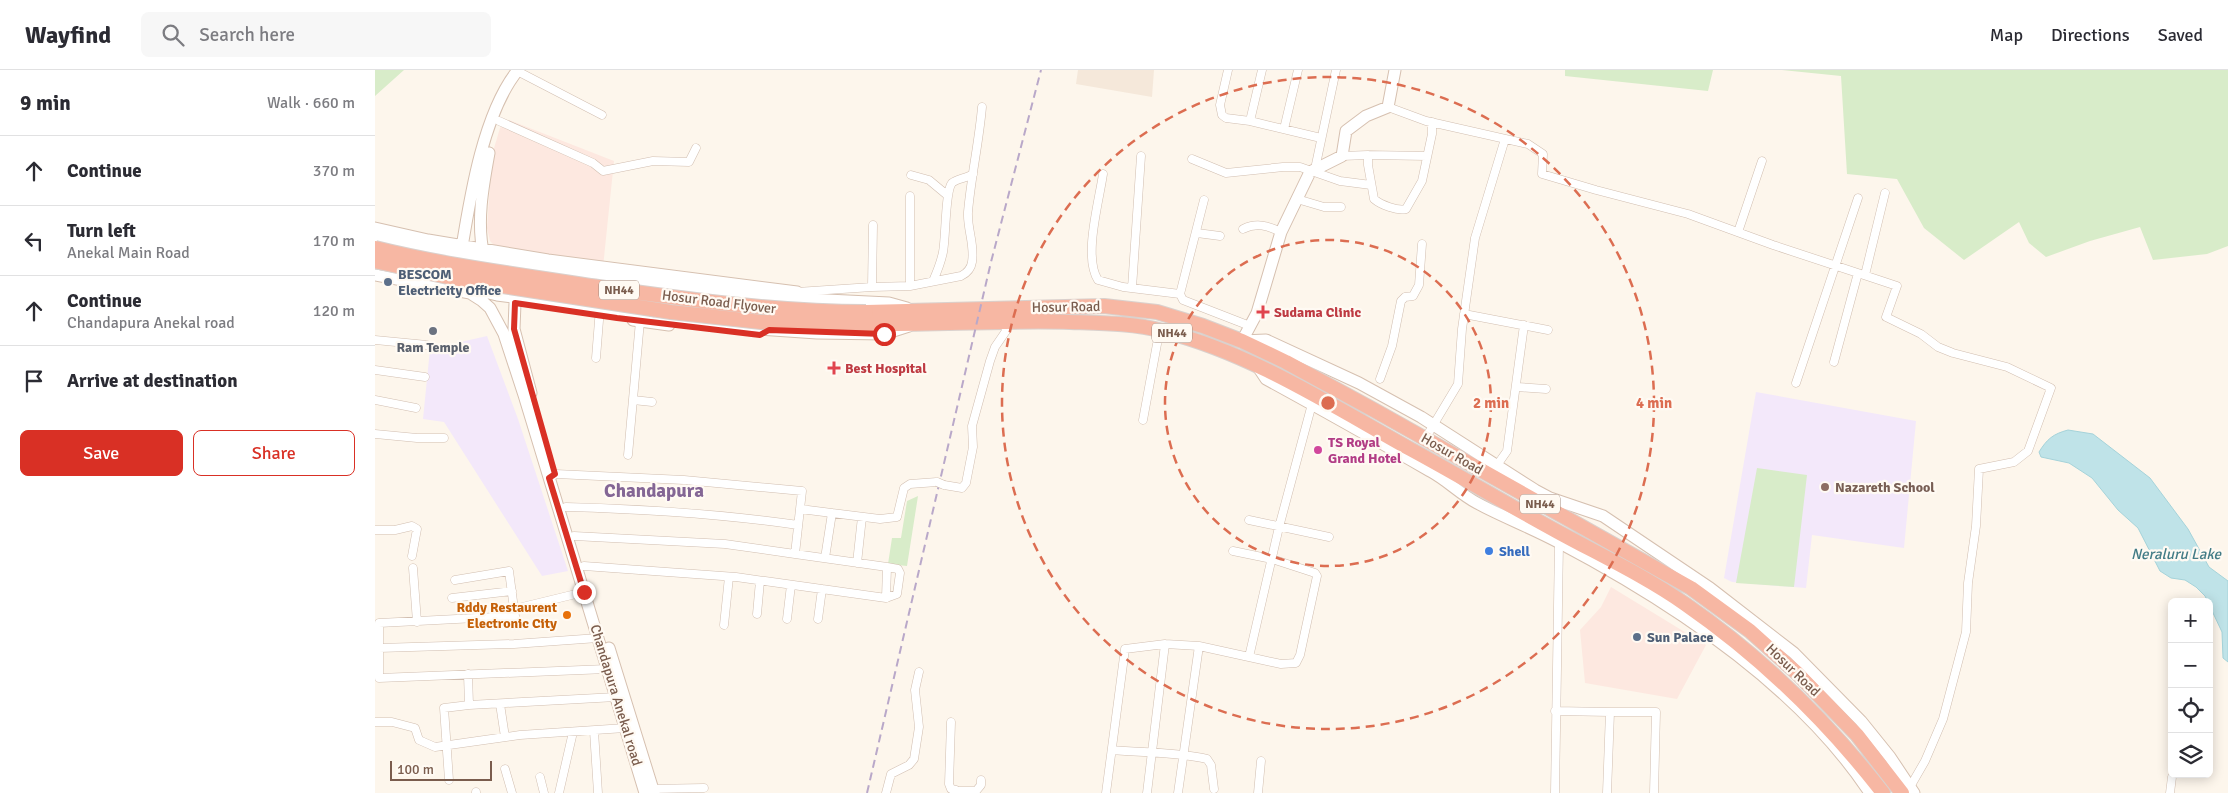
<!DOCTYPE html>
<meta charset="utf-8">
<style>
body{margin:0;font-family:Signika,sans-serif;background:#f7f7f7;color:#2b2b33}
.controls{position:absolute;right:15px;bottom:15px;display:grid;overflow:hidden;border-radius:8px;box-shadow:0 2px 12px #0003}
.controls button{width:45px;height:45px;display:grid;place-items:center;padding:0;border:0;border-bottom:1px solid #e1e1e2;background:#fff;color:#2b2b33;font:25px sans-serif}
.scale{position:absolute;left:15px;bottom:12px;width:102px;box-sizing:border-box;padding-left:5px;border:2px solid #7a5c4d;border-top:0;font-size:14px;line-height:18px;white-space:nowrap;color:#7a5c4d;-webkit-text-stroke:4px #fffaf3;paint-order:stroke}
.stop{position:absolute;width:15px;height:15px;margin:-11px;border:4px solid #d93025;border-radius:50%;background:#fff}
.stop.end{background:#d93025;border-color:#fff;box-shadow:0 1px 5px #0008}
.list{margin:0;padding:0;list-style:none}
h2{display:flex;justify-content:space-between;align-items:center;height:65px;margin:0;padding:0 20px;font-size:21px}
h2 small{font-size:16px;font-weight:400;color:#7c7c81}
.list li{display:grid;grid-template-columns:32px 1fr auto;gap:15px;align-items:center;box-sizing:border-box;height:70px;padding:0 20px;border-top:1px solid #e1e1e2}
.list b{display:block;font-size:19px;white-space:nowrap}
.list p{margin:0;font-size:16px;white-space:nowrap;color:#7c7c81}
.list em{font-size:16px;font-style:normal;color:#7c7c81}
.actions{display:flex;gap:10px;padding:15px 20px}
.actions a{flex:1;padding:11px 0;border:1px solid #d93025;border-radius:8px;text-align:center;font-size:18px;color:#d93025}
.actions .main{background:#d93025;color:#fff}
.icon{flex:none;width:28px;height:28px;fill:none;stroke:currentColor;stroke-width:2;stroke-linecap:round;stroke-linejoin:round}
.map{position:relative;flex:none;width:1853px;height:723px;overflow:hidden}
header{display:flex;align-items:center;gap:30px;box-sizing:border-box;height:70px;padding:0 25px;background:#fff;border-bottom:1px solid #e1e1e2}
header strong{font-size:24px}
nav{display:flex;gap:28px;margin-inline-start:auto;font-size:18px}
.search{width:350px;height:45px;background:#f7f7f7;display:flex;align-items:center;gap:12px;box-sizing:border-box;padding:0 18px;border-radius:8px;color:#7c7c81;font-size:19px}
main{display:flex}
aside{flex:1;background:#fff}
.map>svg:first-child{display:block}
</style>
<header>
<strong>Wayfind</strong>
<div class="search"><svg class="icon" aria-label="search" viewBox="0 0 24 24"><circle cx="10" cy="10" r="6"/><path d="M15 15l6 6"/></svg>Search here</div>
<nav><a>Map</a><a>Directions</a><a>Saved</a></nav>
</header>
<main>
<aside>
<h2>9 min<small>Walk · 660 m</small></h2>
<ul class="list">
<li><svg class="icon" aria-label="ahead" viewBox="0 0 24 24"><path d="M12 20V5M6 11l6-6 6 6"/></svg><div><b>Continue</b></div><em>370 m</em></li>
<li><svg class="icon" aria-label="left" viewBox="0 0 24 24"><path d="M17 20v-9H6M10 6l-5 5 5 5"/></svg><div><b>Turn left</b><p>Anekal Main Road</p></div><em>170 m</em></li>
<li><svg class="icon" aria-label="ahead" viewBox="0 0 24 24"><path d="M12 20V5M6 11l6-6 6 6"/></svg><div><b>Continue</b><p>Chandapura Anekal road</p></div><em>120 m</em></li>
<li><svg class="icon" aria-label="arrive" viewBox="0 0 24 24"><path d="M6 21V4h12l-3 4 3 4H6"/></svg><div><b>Arrive at destination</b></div></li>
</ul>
<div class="actions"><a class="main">Save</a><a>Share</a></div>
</aside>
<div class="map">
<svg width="1853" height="723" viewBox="0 0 1853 723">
<rect width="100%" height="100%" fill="#fdf6ec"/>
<!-- residential -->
<path fill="#f5e8da" d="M 703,0 L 779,0 L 777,27 L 701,14 Z"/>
<!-- commercial -->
<path fill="#fde8e0" d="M 134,50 L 239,91 L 228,197 L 124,180 L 115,171 L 112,158 L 117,85 L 125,58 Z
M 1236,517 L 1331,575 L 1302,629 L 1210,613 L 1205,560 L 1226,537 Z"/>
<!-- education -->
<path fill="#f3e8fa" d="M 112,266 L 143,349 L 193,501 L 167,506 L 69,352 L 48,349 L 55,279 Z
M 1381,322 L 1541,351 L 1529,478 L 1437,465 L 1431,518 L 1357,512 L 1349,508 Z"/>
<!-- green -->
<path fill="#d8ecc9" d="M 0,0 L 29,0 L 0,26 Z
M 1190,0 L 1338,0 L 1333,21 L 1190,6 Z
M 1407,0 L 1853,0 L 1853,176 L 1832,184 L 1778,190 L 1765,157 L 1715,171 L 1671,187 L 1654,173 L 1644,152 L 1589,190 L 1549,158 L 1522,109 L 1472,104 L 1466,6 Z
M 1382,398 L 1432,405 L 1419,517 L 1361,513 Z
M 543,426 L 532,496 L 513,494 L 517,468 L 526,468 L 532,431 Z"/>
<!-- water -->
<path fill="#bfe3e8" stroke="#a5d3da" d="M 1693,360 L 1718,364 L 1775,408 L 1813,459 L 1834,497 L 1853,511 L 1853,592 L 1848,588 L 1847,562 L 1830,526 L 1821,517 L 1810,510 L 1796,508 L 1785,501 L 1763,458 L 1743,440 L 1717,408 L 1694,393 L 1666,387 L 1664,382 C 1672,369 1678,364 1693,360 Z"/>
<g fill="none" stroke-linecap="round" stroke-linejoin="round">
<defs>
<path id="street" d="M 853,0 L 845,35 L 847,45 L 851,48 L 875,51 L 946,68
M 144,2 L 227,45
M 1013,37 L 1051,51 L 1153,74 L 1168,84 L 1167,104 L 1221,120 L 1313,144 L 1398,175 L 1522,216 L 1511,247 L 1546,264 L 1563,277 L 1578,283 L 1632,297 L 1676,318 L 1653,381 L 1639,392 L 1604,399 L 1601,456 L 1593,513 L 1591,562 L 1568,649 L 1550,691 L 1535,717
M 124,51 L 218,93 L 228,101 L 278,91 L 314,92 L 321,78
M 875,51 L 887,0
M 909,59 L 923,0
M 993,85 L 1052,86
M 967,86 L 993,85 L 993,95 L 999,129 C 1006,135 1022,141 1031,139 L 1047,111 L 1057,64 L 1057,52
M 817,89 L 851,103 L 908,97 L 925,97 L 965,111 L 996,115
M 940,99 L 961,0
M 728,104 C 724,132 708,187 723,210 L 748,217 L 805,224
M 536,105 L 554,110 L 572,125
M 922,129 L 949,137 L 966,137
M 829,130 L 805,224 L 808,230 L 875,256
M 868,159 C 882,152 893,156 906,162
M 1363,162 L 1387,91
M 822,163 L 845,166
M 1490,205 L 1510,123
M 558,211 C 562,202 566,192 568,182 C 571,167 570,121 577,113 C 581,109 592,108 598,104
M 535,216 L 586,206 C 592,203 596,199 597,192 C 600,175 592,159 593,142 C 596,107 604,72 607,37
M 497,217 L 535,216 L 535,126
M 757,218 L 766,86
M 422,222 L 497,217 L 498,155
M 1089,244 L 1173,260
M 0,270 L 52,275
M 221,288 L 225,238
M 1459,292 L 1483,203
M 0,300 L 50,307
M 1005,309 L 1017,276 L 1026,231 L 1030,227 L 1038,226 L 1044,215 L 1047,174
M 1421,313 L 1483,128
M 1142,317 L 1171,319
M 0,330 L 41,338
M 258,330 L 277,332
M 768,350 L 782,274
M 0,364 L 42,368 L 69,368
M 1050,369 L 1083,314 L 1087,259 L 1100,168 L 1130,69
M 253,385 L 265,251
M 1120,398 L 1132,381 L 1149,255
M 174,408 L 181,404 L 309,410 L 427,421 L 420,484 L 512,497 L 511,528 L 361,507 L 209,496
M 569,415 L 587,418 L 591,413 L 598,377 L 597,356 L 615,291 L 620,277 L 631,261 L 630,251
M 191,437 C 269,439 346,444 423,455
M 425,439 L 505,449 L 522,447 L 529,418 L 535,414 L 562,412
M 874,450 L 954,467
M 0,460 L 20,460 L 37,456 L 42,459 L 37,486
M 199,466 L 350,474 L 420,484
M 858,481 L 897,489 L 940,503 L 942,506 L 925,585 L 921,593 L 906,594 L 874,587
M 450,488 L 457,443
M 482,493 L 487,447
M 38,498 L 42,552
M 80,510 L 134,501 L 139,539
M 209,522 L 139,539 L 140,546 L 4,553 L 4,608 L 232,599
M 77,528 L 137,521
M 511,528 L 522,524 L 525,503 L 523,499 L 512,497
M 382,544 L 385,511
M 412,549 L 416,515
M 443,549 L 447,519
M 349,555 L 354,507
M 4,578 L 139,574 L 223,568
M 93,604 L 94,635 L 241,627
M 125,634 L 130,667
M 1180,641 L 1235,642 L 1232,723
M 1235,642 L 1281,642 L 1279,723
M 0,652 L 17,652 L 40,658 L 44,670 L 60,677 L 145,665 L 250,658
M 576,652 L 574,714 L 576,719 L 581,720 L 584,723
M 219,661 L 223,723
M 737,680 C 769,683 801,682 832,689 L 836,695 L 839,719
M 130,699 L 137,723
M 165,707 L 169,723
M 74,710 L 69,638 L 94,635
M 274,719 L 329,718
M 583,721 L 601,721 L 606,715 L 606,710
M 101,722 L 101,723
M 184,723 L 198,662
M 511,723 L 516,704 L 534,695 L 539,689 L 544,657 L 540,620 L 544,602
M 731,723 L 750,579 L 790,574 L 824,576
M 772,723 L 790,574
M 803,723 L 824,576 L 874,587 L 904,457 L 937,334
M 883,723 L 886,691
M 1180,723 L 1184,473
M 1795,723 L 1797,707"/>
<path id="secondary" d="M 1020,0 L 1013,37 L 991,46 L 971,61 L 967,86 L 935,102 L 906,162 L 882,243 L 867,271 L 891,270 L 984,313 L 1046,347 L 1160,420 L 1175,428 L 1228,446 L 1335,518 L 1419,583 L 1486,651 L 1515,687 L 1539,723
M 0,158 L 53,170 L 173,190 L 422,222 L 427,225
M 0,166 L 108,189 L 154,195 L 204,205 L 390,227 L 514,233 L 532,238
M 86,183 C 95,128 108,43 143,0
M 109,186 C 101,153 108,116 114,83
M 148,186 L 140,233 L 139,259 L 156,323
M 0,205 L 95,223 L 106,230 L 115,238 L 129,264 L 149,325 L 270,723
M 92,218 L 122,225 L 269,245
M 285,247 L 371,258 L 442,263 L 509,264 L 534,256
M 258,250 L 294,255
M 883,297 L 891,309 C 946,339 1001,370 1055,401 C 1072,410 1085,424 1102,433 C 1128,447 1157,458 1183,472 C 1297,532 1423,614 1495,723
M 234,578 L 279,723"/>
<path id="highway" d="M 491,242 L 729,236 L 782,242 L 828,256 L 867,271 L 911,292 L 999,340 L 1316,518 L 1375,561 L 1422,603 L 1482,665 L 1527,723
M 491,254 C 559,255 627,250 695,252 C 726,253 758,253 788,261 C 876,283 956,335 1035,379 C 1085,406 1133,435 1183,462 C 1225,485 1270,506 1310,534 C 1385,586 1452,651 1508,723"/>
</defs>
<!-- street casing -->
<use href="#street" stroke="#d1beb0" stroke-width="9"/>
<!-- secondary casing -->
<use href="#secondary" stroke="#d6c0b0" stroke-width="13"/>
<!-- highway casing -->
<use href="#highway" stroke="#dad1cd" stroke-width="16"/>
<!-- street -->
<use href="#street" stroke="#fff" stroke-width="8"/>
<!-- secondary -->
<use href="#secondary" stroke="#fff" stroke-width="11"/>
<!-- highway -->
<use href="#highway" stroke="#f7b7a3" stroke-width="14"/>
<!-- rail -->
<path stroke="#b9a8c9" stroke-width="2" stroke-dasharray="8 5" stroke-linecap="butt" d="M 492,723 L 616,192 L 666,0"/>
<defs>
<path id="street-bridge" d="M 562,412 L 569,415"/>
<path id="highway-bridge" d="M 0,178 C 68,195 139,204 209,215 C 302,228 396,242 491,242
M 0,191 L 82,209 L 296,242 L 386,252 L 491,254"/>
</defs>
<!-- street-bridge casing -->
<use href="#street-bridge" stroke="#d1beb0" stroke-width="9" stroke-linecap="butt"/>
<!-- highway-bridge casing -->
<use href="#highway-bridge" stroke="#dad1cd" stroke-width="16" stroke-linecap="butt"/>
<!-- street-bridge -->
<use href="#street-bridge" stroke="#fff" stroke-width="8"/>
<!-- highway-bridge -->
<use href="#highway-bridge" stroke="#f7b7a3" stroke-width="14"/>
</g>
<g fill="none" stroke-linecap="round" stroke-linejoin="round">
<!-- route -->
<path stroke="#d93025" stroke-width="6" d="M 209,522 L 174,408 L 180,404 L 139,259 L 140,233 L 242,248 L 385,265 L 394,260 L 509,264"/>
</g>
<!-- distance rings -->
<g fill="none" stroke="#dc6d51" stroke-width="2.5" stroke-dasharray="9 6">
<circle cx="953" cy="333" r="163"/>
<circle cx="953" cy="333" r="326"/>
</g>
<!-- markers -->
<g fill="#5c6f8a" stroke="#fffaf3" stroke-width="2">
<circle cx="13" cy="212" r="5"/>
<circle cx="1262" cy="567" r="5"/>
</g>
<g fill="#e0444e" stroke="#fffaf3" stroke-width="2">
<path d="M885.5 234.5h5v5h5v5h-5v5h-5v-5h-5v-5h5z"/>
<path d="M456.5 290.5h5v5h5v5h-5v5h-5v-5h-5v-5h5z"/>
</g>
<circle fill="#6b7280" stroke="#fffaf3" stroke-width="2" cx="58" cy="261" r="5"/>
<circle fill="#d1479c" stroke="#fffaf3" stroke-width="2" cx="943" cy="380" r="5"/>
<circle fill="#8d6e63" stroke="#fffaf3" stroke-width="2" cx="1450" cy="417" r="5"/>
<circle fill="#3f7fe0" stroke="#fffaf3" stroke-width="2" cx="1114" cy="481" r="5"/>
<circle fill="#e8710a" stroke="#fffaf3" stroke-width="2" cx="192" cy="545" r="5"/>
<g text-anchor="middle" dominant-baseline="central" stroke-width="4.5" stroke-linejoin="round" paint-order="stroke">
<!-- shield labels -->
<g fill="#fffaf3" stroke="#a28b7f" stroke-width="1">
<rect x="224" y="210.5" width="40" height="19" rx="4"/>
<rect x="777" y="253.5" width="40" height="19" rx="4"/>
<rect x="1145" y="424.5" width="40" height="19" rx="4"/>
</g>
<g font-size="12" font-weight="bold" fill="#7a5c4d">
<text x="244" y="220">NH44</text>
<text x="797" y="263">NH44</text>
<text x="1165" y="434">NH44</text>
</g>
<!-- service labels -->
<g font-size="14" font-weight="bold" fill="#4e5e75" stroke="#fffaf3" text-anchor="start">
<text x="23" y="204">BESCOM<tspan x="23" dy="16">Electricity Office</tspan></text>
<text x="1272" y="567">Sun Palace</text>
</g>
<!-- street labels -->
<g font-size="14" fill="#7a5c4d" stroke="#fffaf3">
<text transform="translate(344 232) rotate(7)">Hosur Road Flyover</text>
<text transform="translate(691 237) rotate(-1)">Hosur Road</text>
<text transform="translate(1077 384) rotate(30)">Hosur Road</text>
<text transform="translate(1418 600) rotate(44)">Hosur Road</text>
<text transform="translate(241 625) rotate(73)">Chandapura Anekal road</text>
</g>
<!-- health labels -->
<g font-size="14" font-weight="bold" fill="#be3a42" stroke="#fffaf3" text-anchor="start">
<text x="899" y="242">Sudama Clinic</text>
<text x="470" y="298">Best Hospital</text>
</g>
<!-- worship labels -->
<g font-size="14" font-weight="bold" fill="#5b616d" stroke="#fffaf3">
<text x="58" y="277">Ram Temple</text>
</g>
<!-- hotel labels -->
<g font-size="14" font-weight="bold" fill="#b23c85" stroke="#fffaf3" text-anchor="start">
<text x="953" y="372">TS Royal<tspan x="953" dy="16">Grand Hotel</tspan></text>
</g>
<!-- education labels -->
<g font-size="14" font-weight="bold" fill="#785e54" stroke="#fffaf3" text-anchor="start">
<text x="1460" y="417">Nazareth School</text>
</g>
<!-- shop labels -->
<g font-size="14" font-weight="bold" fill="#366cbe" stroke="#fffaf3" text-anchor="start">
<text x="1124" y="481">Shell</text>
</g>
<!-- food labels -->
<g font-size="14" font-weight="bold" fill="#c56008" stroke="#fffaf3" text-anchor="end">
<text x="182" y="537">Rddy Restaurent<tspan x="182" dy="16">Electronic City</tspan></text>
</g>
<!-- water labels -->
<g font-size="15" font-style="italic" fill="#437c86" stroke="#fffaf3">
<text x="1801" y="484">Neraluru Lake</text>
</g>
<!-- district labels -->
<g font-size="19" font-weight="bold" fill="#846695" stroke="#fffaf3">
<text x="279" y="421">Chandapura</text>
</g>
</g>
<circle cx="953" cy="333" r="8" fill="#dc6d51" stroke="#fffaf3" stroke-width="2.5"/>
<g font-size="15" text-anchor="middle" font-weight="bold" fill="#dc6d51" stroke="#fffaf3" stroke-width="4.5" stroke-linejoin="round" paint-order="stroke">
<text x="1116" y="338">2 min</text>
<text x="1279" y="338">4 min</text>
</g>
</svg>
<div class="controls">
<button>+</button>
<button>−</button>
<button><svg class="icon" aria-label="locate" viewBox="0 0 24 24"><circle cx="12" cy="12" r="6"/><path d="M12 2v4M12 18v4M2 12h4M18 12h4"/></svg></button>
<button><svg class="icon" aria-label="layers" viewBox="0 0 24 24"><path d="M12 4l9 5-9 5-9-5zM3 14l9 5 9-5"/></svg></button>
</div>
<div class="scale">100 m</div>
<div class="stop" style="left:509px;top:264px"></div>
<div class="stop end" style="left:209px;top:522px"></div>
</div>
</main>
